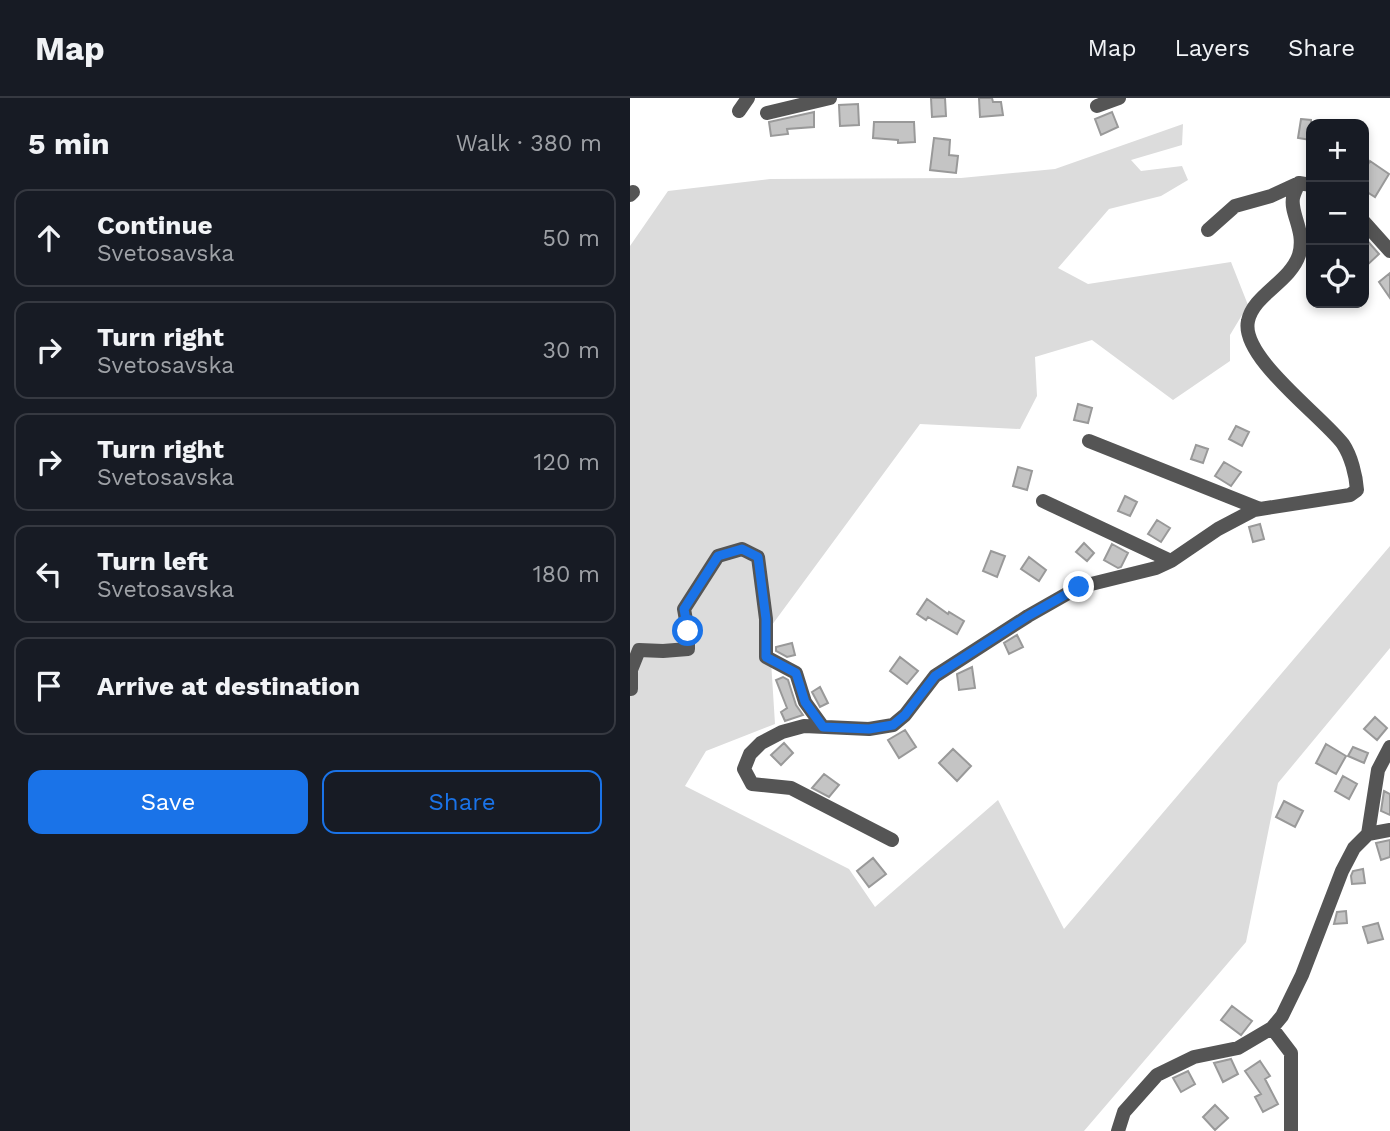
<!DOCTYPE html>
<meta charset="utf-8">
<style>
body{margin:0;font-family:"Work Sans",sans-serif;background:#242831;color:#f1f3f6}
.controls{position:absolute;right:21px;top:21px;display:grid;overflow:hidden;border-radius:14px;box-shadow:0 4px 10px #0003}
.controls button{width:63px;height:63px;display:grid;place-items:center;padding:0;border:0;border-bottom:2px solid #363941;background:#171b24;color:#f1f3f6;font:35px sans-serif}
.stop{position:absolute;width:21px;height:21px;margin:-16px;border:5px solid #1a73e8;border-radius:50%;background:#fff}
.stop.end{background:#1a73e8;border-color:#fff;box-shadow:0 2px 7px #0008}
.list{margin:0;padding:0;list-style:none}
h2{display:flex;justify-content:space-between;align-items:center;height:91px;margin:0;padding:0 28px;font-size:30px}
h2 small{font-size:23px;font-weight:400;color:#9ea1a6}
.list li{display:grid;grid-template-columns:46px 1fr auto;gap:21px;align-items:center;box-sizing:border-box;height:98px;margin:0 14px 14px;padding:0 14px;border:2px solid #363941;border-radius:14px}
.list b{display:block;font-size:26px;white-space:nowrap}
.list p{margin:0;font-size:23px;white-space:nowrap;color:#9ea1a6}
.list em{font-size:23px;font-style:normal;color:#9ea1a6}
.actions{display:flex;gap:14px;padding:21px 28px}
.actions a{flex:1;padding:16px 0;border:2px solid #1a73e8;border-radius:14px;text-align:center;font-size:24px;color:#1a73e8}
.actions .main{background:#1a73e8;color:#fff}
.icon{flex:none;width:38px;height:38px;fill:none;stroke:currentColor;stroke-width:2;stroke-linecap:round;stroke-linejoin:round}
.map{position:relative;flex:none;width:760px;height:1033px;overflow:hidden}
header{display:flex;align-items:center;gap:42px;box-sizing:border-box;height:98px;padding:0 35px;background:#171b24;border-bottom:2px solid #363941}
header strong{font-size:33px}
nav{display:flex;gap:38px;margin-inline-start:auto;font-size:24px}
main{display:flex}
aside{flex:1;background:#171b24}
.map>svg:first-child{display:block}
</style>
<header>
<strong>Map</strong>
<nav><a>Map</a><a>Layers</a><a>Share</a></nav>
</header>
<main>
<aside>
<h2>5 min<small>Walk · 380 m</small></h2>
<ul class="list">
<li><svg class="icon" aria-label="ahead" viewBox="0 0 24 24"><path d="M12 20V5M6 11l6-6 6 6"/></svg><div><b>Continue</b><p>Svetosavska</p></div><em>50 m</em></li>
<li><svg class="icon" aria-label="right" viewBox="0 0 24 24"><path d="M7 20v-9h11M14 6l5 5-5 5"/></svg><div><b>Turn right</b><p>Svetosavska</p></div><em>30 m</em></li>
<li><svg class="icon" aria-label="right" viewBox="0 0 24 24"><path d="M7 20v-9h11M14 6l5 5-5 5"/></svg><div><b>Turn right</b><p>Svetosavska</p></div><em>120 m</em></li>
<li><svg class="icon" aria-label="left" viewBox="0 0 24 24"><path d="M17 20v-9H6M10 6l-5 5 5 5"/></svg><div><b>Turn left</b><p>Svetosavska</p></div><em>180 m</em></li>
<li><svg class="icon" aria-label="arrive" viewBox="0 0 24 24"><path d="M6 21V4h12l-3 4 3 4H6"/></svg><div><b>Arrive at destination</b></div></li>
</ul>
<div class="actions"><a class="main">Save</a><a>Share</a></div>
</aside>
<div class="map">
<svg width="760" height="1033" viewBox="0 0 760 1033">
<rect width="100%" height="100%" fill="#fff"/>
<!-- green -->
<path fill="#dcdcdc" d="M 553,26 L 552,47 L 501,62 L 511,73 L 552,68 L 558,82 L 531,98 L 479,111 L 428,170 L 458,186 L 601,164 L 618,207 L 600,237 L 600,263 L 543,302 L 462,242 L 405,259 L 407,298 L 390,331 L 290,326 L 139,531 L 145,626 L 76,653 L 55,688 L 219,771 L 245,809 L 368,702 L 434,831 L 760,448 L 760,550 L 648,685 L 616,844 L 454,1033 L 0,1033 L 0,148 L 38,93 L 140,81 L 331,80 L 425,71 Z"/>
<!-- building -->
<path fill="#c4c4c4" stroke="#999" stroke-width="2" d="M 301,0 L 315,0 L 316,18 L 302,19 Z
M 349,0 L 362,0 L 363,4 L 371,4 L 373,17 L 350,19 Z
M 228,6 L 229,27 L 210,28 L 209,7 Z
M 184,14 L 184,29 L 157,31 L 158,36 L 141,38 L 139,24 Z
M 482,14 L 488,29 L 471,37 L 465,21 Z
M 671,21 L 681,22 L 681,42 L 668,40 Z
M 244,24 L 284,24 L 285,44 L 268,45 L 268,42 L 243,40 Z
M 304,40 L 320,42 L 319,57 L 328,58 L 326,75 L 300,72 Z
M 740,63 L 759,76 L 745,99 L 734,92 L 734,73 Z
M 734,139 L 749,156 L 734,170 Z
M 760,175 L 760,200 L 749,184 Z
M 448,306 L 462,310 L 458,325 L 444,322 Z
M 606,328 L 619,334 L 612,348 L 599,341 Z
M 566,347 L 578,351 L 573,365 L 561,361 Z
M 594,364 L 611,374 L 601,388 L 585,378 Z
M 388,369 L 402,373 L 397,392 L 383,388 Z
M 495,398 L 507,404 L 500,418 L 488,413 Z
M 527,422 L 540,430 L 531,444 L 518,436 Z
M 630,426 L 634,441 L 623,444 L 619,429 Z
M 454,445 L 464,455 L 457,463 L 446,454 Z
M 482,446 L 498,455 L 491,469 L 488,470 L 474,462 Z
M 361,453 L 375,458 L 367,479 L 353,473 Z
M 399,459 L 416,472 L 409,483 L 391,471 Z
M 297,501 L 318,516 L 319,514 L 334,523 L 327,536 L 298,519 L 296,522 L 287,516 Z
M 387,537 L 393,549 L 379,556 L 374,545 Z
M 162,545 L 165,557 L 157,559 L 146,553 L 146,549 Z
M 270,559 L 288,573 L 277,586 L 260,573 Z
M 342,569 L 345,590 L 329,592 L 327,576 Z
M 153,579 L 158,582 L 166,607 L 173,617 L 155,623 L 151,614 L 157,610 L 146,582 Z
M 190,589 L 198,605 L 190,609 L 182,594 Z
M 745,619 L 757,630 L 747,642 L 734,631 Z
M 275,632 L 286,649 L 269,660 L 258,642 Z
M 154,645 L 163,655 L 151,667 L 141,657 Z
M 696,646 L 716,658 L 706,676 L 686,665 Z
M 723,649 L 738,655 L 734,665 L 718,658 Z
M 323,651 L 341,668 L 327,683 L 309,665 Z
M 194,676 L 209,687 L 199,699 L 182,690 Z
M 713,678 L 727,686 L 719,701 L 705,693 Z
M 754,693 L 760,696 L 760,717 L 751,713 Z
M 654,703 L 673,713 L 665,729 L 646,719 Z
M 760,742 L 760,759 L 751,762 L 746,745 Z
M 243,760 L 256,776 L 239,789 L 227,773 Z
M 733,771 L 735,785 L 722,786 L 721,778 L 723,773 Z
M 716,813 L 717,825 L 704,826 L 707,814 Z
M 748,825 L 753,841 L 738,845 L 733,829 Z
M 602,908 L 622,923 L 611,937 L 591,922 Z
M 601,961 L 608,976 L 593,984 L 584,965 Z
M 630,963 L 640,978 L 635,981 L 648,1006 L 633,1014 L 625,999 L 631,996 L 615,973 Z
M 558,973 L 565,986 L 551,994 L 543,980 Z
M 585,1007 L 598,1020 L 585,1032 L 573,1019 Z"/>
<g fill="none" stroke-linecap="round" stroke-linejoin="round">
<!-- minor -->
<path stroke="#555" stroke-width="14" d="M 467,8 L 489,0
M 109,13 L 118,0
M 137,15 L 200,0
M 0,97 L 3,94
M 734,124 L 760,153
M 578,132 L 605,108 L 641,98 L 669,85
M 459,343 L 630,411
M 413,403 L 541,463
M 1,591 L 1,572 L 9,552 L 33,553 L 58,551 L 58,533 L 54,511 L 88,458 L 112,451 L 128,459 L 136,521 L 136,559 L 166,575 L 175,604 L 193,629
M 738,736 L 760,732
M 262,742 L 161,690 L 122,686 L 114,671 L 120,656 L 131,645 L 152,634 L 174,628 L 239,631 L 263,627 L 275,617 L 305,578 L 398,518 L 449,489 L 526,470 L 541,463 L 588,431 L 624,412 L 720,397 L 727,392 C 726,377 721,358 713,346 C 692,318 610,259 618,223 C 623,197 660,184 669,157 C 676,133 660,116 663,100 C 664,95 667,89 669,85 L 681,87
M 642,930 L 661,955 L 661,1033
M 488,1033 L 494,1014 L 527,977 L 564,959 L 608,950 L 642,930 L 652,918 L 672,877 L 712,773 L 724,750 L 738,736 L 748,672 L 760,649"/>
</g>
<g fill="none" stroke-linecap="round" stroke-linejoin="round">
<!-- route -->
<path stroke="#1a73e8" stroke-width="9" d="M 58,533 L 54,511 L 88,458 L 112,451 L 128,459 L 136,521 L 136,559 L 166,575 L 175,604 L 193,629 L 239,631 L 263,627 L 275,617 L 305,578 L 398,518 L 449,489"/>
</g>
</svg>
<div class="controls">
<button>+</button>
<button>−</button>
<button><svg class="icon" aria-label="locate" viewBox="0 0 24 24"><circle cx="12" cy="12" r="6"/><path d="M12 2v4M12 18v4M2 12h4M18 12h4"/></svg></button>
</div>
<div class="stop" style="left:58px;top:533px"></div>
<div class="stop end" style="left:449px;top:489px"></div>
</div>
</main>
